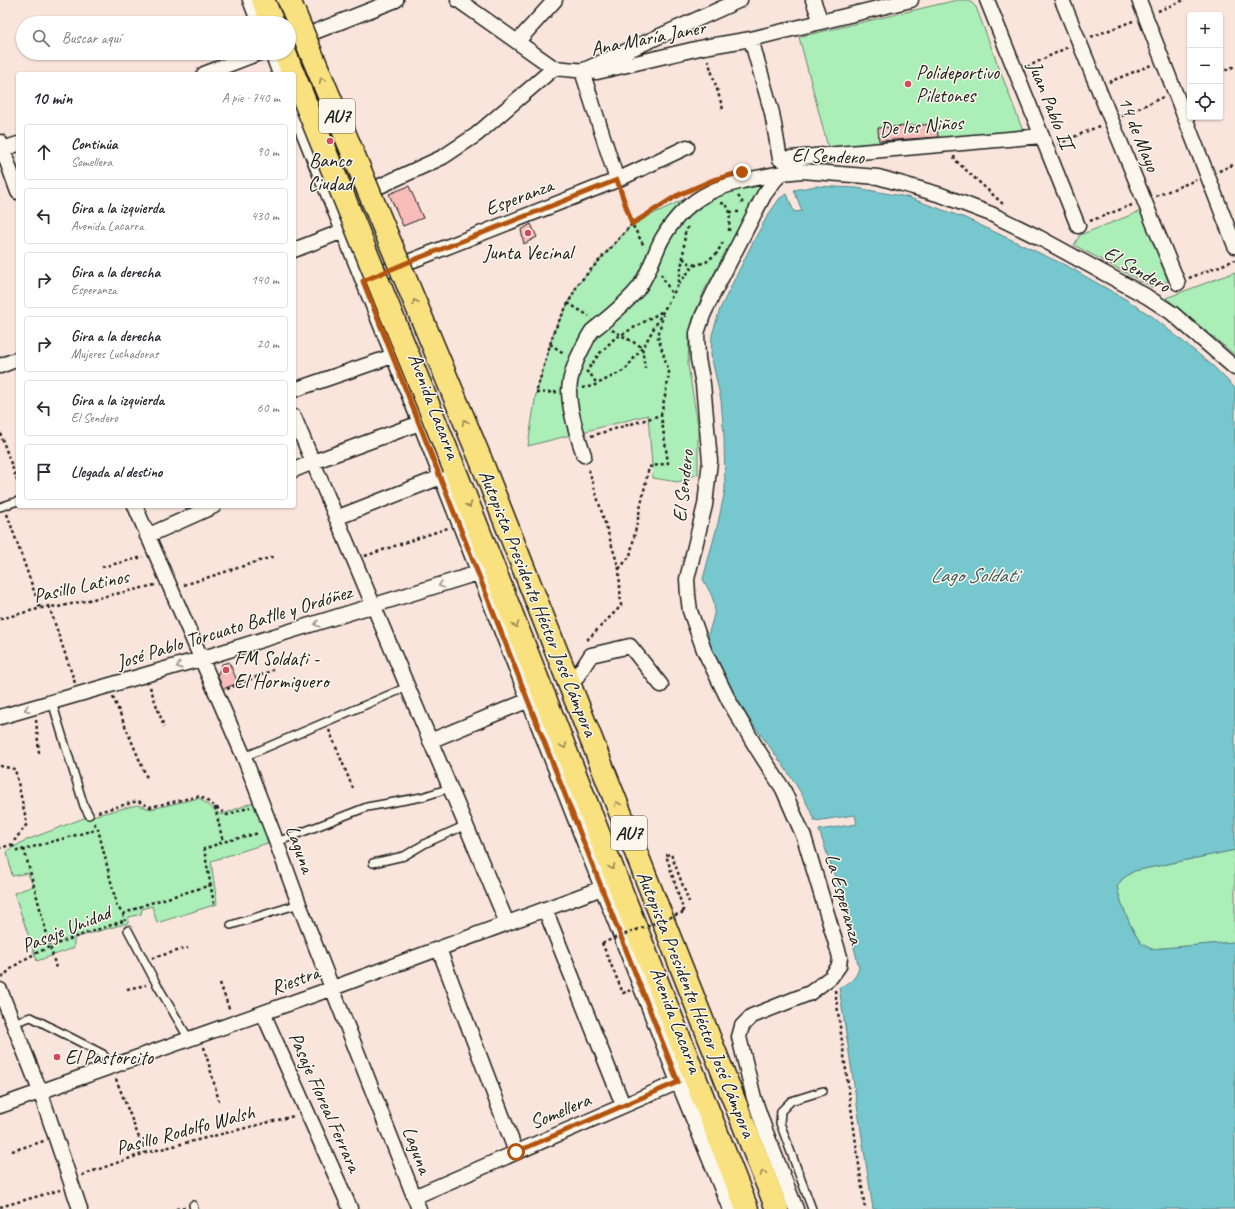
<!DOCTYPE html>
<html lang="es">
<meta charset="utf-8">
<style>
body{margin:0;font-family:Caveat,sans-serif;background:#f7f7f7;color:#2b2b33}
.controls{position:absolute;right:12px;top:12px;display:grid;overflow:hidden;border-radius:4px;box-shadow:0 1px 3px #0004}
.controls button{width:36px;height:36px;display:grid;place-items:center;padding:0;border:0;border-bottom:1px solid #e1e1e2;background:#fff;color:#2b2b33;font:20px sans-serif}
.stop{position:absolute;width:12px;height:12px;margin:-9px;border:3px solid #b45309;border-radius:50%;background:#fff}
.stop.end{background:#b45309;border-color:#fff;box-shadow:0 1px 4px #0008}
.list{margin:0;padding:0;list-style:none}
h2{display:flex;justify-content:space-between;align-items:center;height:52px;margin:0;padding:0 16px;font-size:17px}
h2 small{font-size:13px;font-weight:400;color:#7c7c81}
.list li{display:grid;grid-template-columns:26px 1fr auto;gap:12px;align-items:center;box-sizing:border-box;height:56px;margin:0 8px 8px;padding:0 8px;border:1px solid #e1e1e2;border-radius:4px}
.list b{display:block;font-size:15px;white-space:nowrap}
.list p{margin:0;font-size:13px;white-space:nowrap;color:#7c7c81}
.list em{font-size:13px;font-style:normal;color:#7c7c81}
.icon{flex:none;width:22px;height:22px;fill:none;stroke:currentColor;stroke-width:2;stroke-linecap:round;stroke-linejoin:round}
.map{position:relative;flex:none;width:1235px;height:1209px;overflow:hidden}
.search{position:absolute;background:#fff;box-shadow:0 1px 3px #0004;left:16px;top:16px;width:280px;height:44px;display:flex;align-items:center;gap:10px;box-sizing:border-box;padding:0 14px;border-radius:22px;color:#7c7c81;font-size:15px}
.panel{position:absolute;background:#fff;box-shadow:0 1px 3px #0004;left:16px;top:72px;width:280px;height:436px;border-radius:4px}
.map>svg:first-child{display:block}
</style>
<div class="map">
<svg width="1235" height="1209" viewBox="0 0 1235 1209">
<rect width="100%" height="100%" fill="#fae5dd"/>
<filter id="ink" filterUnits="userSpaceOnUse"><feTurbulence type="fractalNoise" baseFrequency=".025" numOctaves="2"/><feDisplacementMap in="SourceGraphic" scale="8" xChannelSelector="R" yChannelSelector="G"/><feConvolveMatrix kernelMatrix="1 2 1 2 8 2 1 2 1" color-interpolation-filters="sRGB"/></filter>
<g filter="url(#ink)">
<!-- green -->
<path fill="#abeeb7" stroke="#64856a" d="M 957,0 L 969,0 L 976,7 L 1023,131 L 828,147 L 799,37 Z
M 768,180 L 705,289 L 693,318 L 689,335 L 688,365 L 698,426 L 698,474 L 678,482 L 653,478 L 648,415 L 528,446 L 536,393 L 554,331 L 578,284 L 632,224 L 716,184 Z
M 1141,211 L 1168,281 L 1152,287 L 1074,245 L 1080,235 Z
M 1235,272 L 1235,355 L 1166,298 Z
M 199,798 L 221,815 L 256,801 L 274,841 L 211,861 L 217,904 L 157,923 L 152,906 L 142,909 L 141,914 L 129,917 L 128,923 L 74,938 L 74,948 L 37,961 L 14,893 L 33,886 L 28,873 L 12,876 L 7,851 L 24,841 L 84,818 L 137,805 L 151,809 Z
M 1235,850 L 1235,942 L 1152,949 C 1148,947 1143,946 1141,943 C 1131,930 1120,902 1117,886 L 1122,879 L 1134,871 Z"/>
<!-- water -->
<path fill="#77c8ce" stroke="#538387" d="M 816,186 L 857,188 L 907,197 L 965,218 L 1067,266 L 1127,300 L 1153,317 L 1213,366 L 1235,388 L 1235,850 L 1134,871 L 1122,879 L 1117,887 C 1120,902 1131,930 1141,943 C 1143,945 1148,947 1151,949 L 1235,942 L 1235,1209 L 873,1209 L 839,987 C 850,984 856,978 859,968 L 843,901 L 819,830 L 857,824 L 855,815 L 815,821 C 792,766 747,725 720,673 C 716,665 711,657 708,648 C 704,635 717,618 714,604 C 713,595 706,586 703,579 L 718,523 L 725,490 L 724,436 L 721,400 L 711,355 L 712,335 L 720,309 L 754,240 L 768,215 L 780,198 L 787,194 L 794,212 L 802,211 L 794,190 Z"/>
<!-- building -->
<path fill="#f8bcb9" stroke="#1c1c1c" d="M 937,124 L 938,137 L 879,141 L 878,128 Z
M 409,186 L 423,218 L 403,226 L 389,194 Z
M 531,224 L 537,237 L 524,244 L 521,230 Z
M 229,662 L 238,683 L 223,689 L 217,676 L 222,664 Z"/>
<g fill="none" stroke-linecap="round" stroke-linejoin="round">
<defs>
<path id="lane" d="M 0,507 L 18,501
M 52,702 L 84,806 L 89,815
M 244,757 L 407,687
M 277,842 L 367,807 L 422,797 L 450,788
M 373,863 L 404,856 L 426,843 L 466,825
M 231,925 L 299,904
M 128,930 L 156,983 L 189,1039
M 13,1023 L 31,1017 L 103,1054 L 112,1067
M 193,1205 L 194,1209
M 812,1209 L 780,1123 L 781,1111 L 791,1101 L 823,1091"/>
<path id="street" d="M 250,0 L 259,23
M 458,0 L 554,68
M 813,0 L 821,22
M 987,0 L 1078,226
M 1062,0 L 1178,283
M 1139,0 L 1235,246
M 751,39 L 772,113 L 780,159 L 1042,136
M 289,42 L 396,0
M 517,42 L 555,0
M 272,53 L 280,74
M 204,74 L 259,53
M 294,109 L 420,423 L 678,1082 L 730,1209
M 0,142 L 18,192
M 0,150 L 18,144
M 617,180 L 582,71 L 740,0
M 339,205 L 443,157 L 476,135 L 554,68 L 597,72 L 704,47 L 751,39 L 911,0
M 294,250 L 343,231
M 369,278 L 411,261 L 617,180 L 687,147
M 0,366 L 18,359
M 294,390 L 393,356
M 294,417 L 507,923
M 584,455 C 578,438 569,409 569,390 C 570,375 576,360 583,347 C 586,342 588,336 592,331 C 595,328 600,325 603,322 C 615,312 627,302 637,290 C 649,275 653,256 662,239 C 691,188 730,183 782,173
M 294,470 L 313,462 L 420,423
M 135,506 L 244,757 L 272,830 L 299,904 L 419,1209
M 336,518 L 441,477
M 147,536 L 214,506
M 571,686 L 591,655 L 630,646 L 661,685
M 0,717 L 200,659 L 478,573
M 430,741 L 529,700
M 545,909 L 623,1105
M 439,949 L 516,1152
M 0,990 L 40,1091 L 80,1209
M 263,1013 L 350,1208
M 0,1106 L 333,988 L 602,888
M 414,1197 L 678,1082
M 796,1209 L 765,1130 L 754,1098 L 739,1037 L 742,1026 L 752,1016 L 810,993 L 831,977 L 839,966 L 840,957 L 804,837 L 783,789 L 756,747 L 729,701 L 704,650 L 690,611 L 688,595 L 687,579 L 705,505 L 710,461 L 703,384 L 698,359 L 697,333 L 703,315 L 714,292 L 764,195 L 775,180 L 782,173 L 802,171 L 878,177 L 941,195 L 991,214 L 1038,237 L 1146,296 L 1172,313 L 1235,368"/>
<path id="highway" d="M 263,0 L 273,23
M 285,53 L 293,74
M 480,458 L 777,1209
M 454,468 L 747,1209"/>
</defs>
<!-- lane casing -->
<use href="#lane" stroke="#1c1c1c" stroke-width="10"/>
<!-- street casing -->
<use href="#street" stroke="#1c1c1c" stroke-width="17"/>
<!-- highway casing -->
<use href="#highway" stroke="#1c1c1c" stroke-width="25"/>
<!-- path -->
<path stroke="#1c1c1c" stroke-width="2.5" stroke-dasharray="3 3" stroke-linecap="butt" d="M 1158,11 L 1184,0
M 1091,37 L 1133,21
M 708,60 L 723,109
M 1027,67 L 1068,47
M 1220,73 L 1235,66
M 1109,82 L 1151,65
M 1122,116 L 1163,97
M 1058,144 L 1099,126
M 954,156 L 955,160 L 1003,204
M 1219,171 L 1235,164
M 621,192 L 632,224 L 644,246
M 738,196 L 742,201 L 742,206
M 1156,196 L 1196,180
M 721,203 L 726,204 L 730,212 L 729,231
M 730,212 L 740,212
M 1090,221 L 1132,205
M 683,258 L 689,263 L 696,265
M 661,274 L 672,294
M 1189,278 L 1235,260
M 679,284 L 693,266 L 706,262 L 717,253 L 723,242
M 568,303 L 589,316
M 612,330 L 642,347 L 645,368
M 550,344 L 565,354
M 589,368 L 599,354 L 614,339 L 663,311
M 586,371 L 591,375 L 597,384
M 582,388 L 593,386 L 625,370 L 645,344 L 678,285 L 683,257 L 685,233 L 688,227
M 557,392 L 536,393 L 554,331 L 578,284 L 632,224 L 680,195
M 661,415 L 668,381 L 669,372 L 658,337 L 663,315
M 0,433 L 18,483
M 591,436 L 661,415 L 668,463 L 649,467 L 630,556 L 619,569
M 7,514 L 40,608
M 365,556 L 448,528
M 102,567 L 143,557
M 184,585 L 275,556
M 49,606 L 75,683
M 0,619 L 49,606 L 58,607 L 155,585
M 587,640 L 621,606 L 619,569 L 588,467
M 150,687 L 164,727
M 227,689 L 273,670
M 113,697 L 147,778
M 36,720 L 39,753
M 329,730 L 354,791
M 0,766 L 15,769 L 27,824 L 11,845 L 0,848
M 215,807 L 223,842
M 98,812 L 138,801 L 150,807 L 200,796 L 227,815 L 250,807
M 94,823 L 98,829 L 117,906 L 123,914 L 125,921
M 12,845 L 18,851 L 98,829
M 24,849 L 56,968
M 214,904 L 204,849 L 223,842 L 259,833
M 684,912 L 666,855 L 671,854 L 689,902
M 123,914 L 147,904 L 211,885
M 602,943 L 623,993 L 629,991 L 628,990
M 152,958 L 188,948
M 2,978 C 26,949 87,934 123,921
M 220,983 L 230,1011
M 127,989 L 146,985
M 835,990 L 865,1209
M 204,1047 L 219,1101
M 116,1079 L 145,1153
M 12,1151 L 44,1141
M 82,1175 L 145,1153 L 294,1116
M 0,1207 L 60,1190
M 176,1209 L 185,1207"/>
<!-- lane -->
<use href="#lane" stroke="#fbf7ec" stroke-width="7"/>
<!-- street -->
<use href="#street" stroke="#fbf7ec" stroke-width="14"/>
<!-- highway -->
<use href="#highway" stroke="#fae180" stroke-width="22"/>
<defs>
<path id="highway-bridge" d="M 289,0 L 480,458
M 294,75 L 454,468"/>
</defs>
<!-- highway-bridge casing -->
<use href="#highway-bridge" stroke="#1c1c1c" stroke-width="25" stroke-linecap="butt"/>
<!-- path-bridge -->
<path stroke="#1c1c1c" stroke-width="2.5" stroke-dasharray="3 3" stroke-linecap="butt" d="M 602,943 L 684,912"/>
<!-- highway-bridge -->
<use href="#highway-bridge" stroke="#fae180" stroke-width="22"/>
</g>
<!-- one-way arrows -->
<defs><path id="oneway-chevron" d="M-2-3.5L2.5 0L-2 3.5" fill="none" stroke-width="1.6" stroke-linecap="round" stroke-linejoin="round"/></defs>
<g stroke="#968853">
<use href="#oneway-chevron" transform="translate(322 80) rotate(-113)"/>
<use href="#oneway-chevron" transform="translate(415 302) rotate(-113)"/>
<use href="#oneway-chevron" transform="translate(465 422) rotate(-113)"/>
<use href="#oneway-chevron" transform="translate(469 505) rotate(68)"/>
<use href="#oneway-chevron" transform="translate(516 625) rotate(68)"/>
<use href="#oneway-chevron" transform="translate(564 746) rotate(68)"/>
<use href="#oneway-chevron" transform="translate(617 804) rotate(-112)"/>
<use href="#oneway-chevron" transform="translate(612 867) rotate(68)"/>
<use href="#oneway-chevron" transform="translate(763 1173) rotate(-112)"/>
</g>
<g stroke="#97948e">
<use href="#oneway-chevron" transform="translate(441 585) rotate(163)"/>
<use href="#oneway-chevron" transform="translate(317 624) rotate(163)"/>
<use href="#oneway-chevron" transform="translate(179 666) rotate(164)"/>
<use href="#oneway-chevron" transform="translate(27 709) rotate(164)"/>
</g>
</g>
<g fill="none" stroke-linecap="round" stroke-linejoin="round" filter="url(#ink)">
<!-- route -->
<path stroke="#b45309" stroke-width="5" d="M 516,1152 L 678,1082 L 363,281 L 411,261 L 617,180 L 632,224 L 676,196 L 713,180 L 742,172"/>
</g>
<!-- markers -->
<g fill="#d1495b" stroke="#fbf7ec" stroke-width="1.5">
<circle cx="908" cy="84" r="4"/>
<circle cx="330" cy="141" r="4"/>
<circle cx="528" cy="233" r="4"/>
<circle cx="226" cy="670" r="4"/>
<circle cx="57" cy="1057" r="4"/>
</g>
<g text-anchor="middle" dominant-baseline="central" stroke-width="3" stroke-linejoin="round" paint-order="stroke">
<!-- shield labels -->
<g fill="#fbf7ec" stroke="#5f5e5a" stroke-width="1">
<rect x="319" y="99" width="36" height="34" rx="3"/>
<rect x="611" y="816" width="36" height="34" rx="3"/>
</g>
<g font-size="19" font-weight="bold" fill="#1c1c1c">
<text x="337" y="116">AU7</text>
<text x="629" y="833">AU7</text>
</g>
<!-- street labels -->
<g font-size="20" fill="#1c1c1c" stroke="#fbf7ec">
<text transform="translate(648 38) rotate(-11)">Ana María Janer</text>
<text transform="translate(1051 105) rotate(68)">Juan Pablo II</text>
<text transform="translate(921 126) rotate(-5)">De los Niños</text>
<text transform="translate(1139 134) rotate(68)">14 de Mayo</text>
<text transform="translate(828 156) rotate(2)">El Sendero</text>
<text transform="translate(519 197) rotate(-21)">Esperanza</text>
<text transform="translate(1137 269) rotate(30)">El Sendero</text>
<text transform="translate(434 406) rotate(69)">Avenida Lacarra</text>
<text transform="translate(683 486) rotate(-84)">El Sendero</text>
<text transform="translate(81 586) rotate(-12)">Pasillo Latinos</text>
<text transform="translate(538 603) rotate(68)">Autopista Presidente Héctor José Cámpora</text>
<text transform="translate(234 627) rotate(-17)">José Pablo Torcuato Batlle y Ordóñez</text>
<text transform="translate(300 849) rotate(70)">Laguna</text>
<text transform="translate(844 899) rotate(74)">La Esperanza</text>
<text transform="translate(66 929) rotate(-22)">Pasaje Unidad</text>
<text transform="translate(295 980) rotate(-20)">Riestra</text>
<text transform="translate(696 1004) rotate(68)">Autopista Presidente Héctor José Cámpora</text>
<text transform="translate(676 1020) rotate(69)">Avenida Lacarra</text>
<text transform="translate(325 1102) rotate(66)">Pasaje Floreal Ferrara</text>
<text transform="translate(560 1111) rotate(-23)">Somellera</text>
<text transform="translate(185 1130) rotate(-15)">Pasillo Rodolfo Walsh</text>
<text transform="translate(417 1150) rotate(69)">Laguna</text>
</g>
<!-- poi labels -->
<g font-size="20" fill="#1c1c1c" stroke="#fbf7ec" text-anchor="start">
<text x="916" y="72">Polideportivo<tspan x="916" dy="23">Piletones</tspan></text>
<text x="330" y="160" text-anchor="middle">Banco<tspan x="330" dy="23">Ciudad</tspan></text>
<text x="528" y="252" text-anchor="middle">Junta Vecinal</text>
<text x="234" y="658">FM Soldati -<tspan x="234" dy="23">El Hormiguero</tspan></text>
<text x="65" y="1057">El Pastorcito</text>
</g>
<!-- water labels -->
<g font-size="21" font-style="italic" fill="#3c585a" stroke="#fbf7ec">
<text x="974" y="575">Lago Soldati</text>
</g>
</g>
</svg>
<div class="controls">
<button>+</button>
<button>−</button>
<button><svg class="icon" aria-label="locate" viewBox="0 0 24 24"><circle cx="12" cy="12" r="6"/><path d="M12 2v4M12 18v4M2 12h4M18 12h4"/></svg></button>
</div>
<div class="stop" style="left:516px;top:1152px"></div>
<div class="stop end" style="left:742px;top:172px"></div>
<div class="search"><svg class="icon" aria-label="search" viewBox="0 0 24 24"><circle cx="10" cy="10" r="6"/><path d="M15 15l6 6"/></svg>Buscar aquí</div>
<section class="panel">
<h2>10 min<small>A pie · 740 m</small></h2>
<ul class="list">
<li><svg class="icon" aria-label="ahead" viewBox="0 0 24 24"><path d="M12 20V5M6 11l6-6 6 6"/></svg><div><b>Continúa</b><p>Somellera</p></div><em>90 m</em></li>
<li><svg class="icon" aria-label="left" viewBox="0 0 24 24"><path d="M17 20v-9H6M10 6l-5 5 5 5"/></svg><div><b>Gira a la izquierda</b><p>Avenida Lacarra</p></div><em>430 m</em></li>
<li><svg class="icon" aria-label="right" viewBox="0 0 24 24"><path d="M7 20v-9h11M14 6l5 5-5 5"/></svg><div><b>Gira a la derecha</b><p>Esperanza</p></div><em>140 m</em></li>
<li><svg class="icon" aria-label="right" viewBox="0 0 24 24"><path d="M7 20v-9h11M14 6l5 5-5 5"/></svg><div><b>Gira a la derecha</b><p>Mujeres Luchadoras</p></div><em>20 m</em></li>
<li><svg class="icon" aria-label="left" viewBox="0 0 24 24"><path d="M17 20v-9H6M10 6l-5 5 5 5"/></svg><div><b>Gira a la izquierda</b><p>El Sendero</p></div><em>60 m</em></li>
<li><svg class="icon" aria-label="arrive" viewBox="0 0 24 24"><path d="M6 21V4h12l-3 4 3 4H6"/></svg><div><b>Llegada al destino</b></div></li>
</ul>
</section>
</div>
